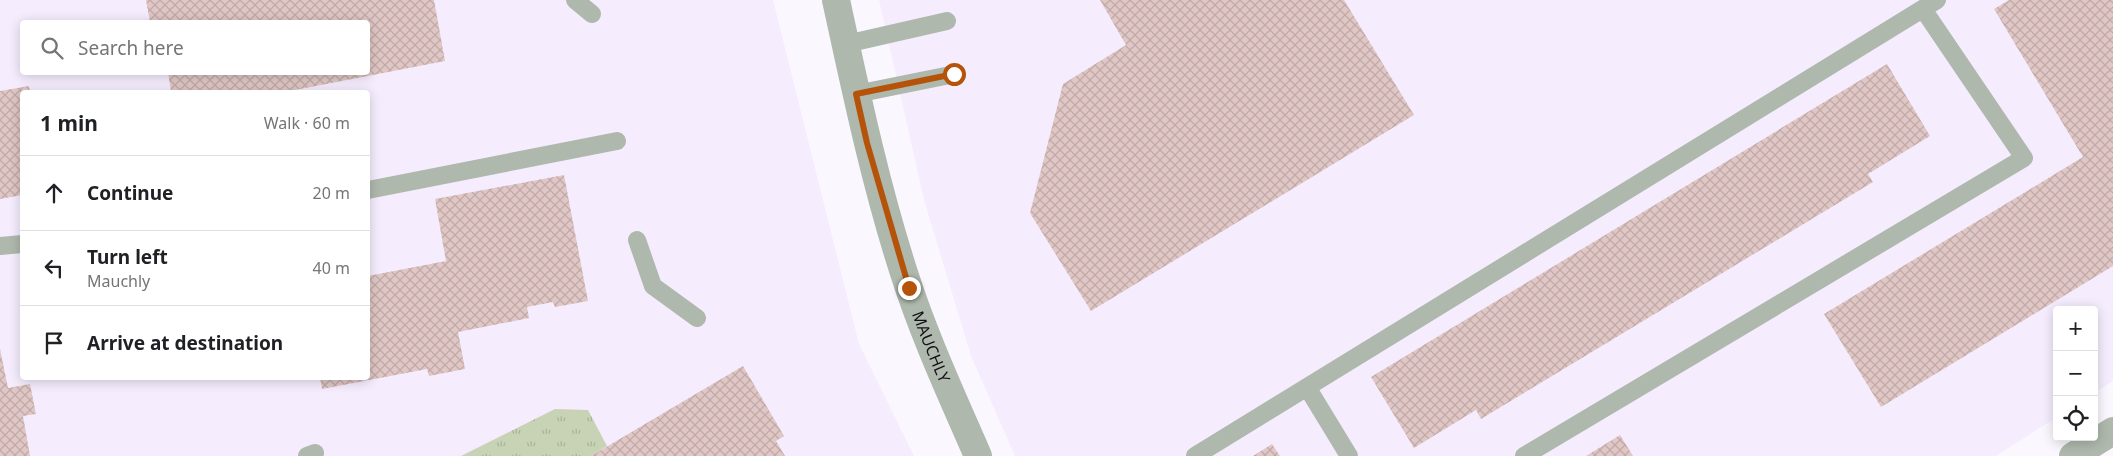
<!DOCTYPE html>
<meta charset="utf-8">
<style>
body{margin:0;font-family:"Noto Sans",sans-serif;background:#f2f2f2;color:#202124}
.controls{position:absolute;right:15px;bottom:15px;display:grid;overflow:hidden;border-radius:5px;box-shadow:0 2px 12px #0003}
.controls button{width:45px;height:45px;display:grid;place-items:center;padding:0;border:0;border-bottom:1px solid #e0e0e0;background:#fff;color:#202124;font:25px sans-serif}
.stop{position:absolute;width:15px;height:15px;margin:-11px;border:4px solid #b45309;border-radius:50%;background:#fff}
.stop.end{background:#b45309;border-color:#fff;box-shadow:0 1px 5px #0008}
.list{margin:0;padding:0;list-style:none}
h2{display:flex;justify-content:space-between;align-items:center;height:65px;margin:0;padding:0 20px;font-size:21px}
h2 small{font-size:16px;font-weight:400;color:#757577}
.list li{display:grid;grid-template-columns:32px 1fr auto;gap:15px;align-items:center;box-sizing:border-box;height:75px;padding:0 20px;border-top:1px solid #e0e0e0}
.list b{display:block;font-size:19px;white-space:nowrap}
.list p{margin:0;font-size:16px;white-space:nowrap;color:#757577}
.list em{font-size:16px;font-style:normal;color:#757577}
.icon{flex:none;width:28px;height:28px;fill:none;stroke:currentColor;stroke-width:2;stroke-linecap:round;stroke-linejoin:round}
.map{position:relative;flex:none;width:2113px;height:456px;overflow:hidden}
.search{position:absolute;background:#fff;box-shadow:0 2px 12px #0003;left:20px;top:20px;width:350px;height:55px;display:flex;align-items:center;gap:12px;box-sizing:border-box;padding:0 18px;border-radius:5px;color:#757577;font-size:19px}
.panel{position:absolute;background:#fff;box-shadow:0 2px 12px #0003;left:20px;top:90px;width:350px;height:290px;border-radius:5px}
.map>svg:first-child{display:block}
</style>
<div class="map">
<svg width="2113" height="456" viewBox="0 0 2113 456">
<defs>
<pattern id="grass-tufts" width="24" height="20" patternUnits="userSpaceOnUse" patternTransform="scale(1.25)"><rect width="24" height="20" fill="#c8d2b5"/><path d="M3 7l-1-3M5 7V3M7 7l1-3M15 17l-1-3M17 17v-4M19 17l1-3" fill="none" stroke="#abb39b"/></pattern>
<pattern id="building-cross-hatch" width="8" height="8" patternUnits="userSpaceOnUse" patternTransform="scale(1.25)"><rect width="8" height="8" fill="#e0c7c5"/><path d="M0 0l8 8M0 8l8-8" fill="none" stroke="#bfaaa8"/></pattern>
</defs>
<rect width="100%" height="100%" fill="#faf7ff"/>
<!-- built -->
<path fill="#f5edfe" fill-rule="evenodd" d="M 0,0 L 773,0 L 859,344 L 914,456 L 0,456 ZM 22,22 L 368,22 L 368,72 L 22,72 ZM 22,92 L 368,92 L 368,378 L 22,378 Z
M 879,0 L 2113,0 L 2113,381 L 2094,393 L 2094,310 L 2057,310 L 2057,417 L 1996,456 L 1015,456 L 971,356 L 924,200 Z"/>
<!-- grass -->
<path fill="url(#grass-tufts)" d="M 555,409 L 588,410 L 607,446 L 591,456 L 461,456 Z"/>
<!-- building -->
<path fill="url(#building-cross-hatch)" d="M 146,0 L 434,0 L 445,61 L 290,91 L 290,92 L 171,92 L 168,72 L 368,72 L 368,22 L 150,22 Z
M 1100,0 L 1344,0 L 1414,115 L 1091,311 L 1030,213 L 1063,84 L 1126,45 Z
M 2009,0 L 2113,0 L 2113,266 L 1881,407 L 1824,314 L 2083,157 L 1994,9 Z
M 1887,64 L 1930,136 L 1868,174 L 1873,182 L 1481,419 L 1476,410 L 1414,448 L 1371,377 Z
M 29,86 L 30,92 L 22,92 L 22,195 L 0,199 L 0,91 Z
M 564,175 L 588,301 L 555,307 L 553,302 L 527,307 L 529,318 L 458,332 L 465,369 L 429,376 L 427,369 L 322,389 L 320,378 L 368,378 L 368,276 L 446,261 L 435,199 Z
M 0,349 L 8,388 L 30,384 L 36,414 L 23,416 L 30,456 L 0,456 Z
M 743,366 L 784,436 L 776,441 L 785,456 L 591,456 Z
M 1620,435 L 1633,456 L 1586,456 Z
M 1272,444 L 1280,456 L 1253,456 Z"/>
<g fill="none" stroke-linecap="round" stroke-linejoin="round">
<!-- lane -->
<path stroke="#aeb8ac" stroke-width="18" d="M 575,0 L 592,14
M 846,44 L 947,21
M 856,94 L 955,74
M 368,190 L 617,141
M 637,240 L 653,286 L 697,318
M 0,246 L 22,244
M 1307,387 L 1349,456
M 307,456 L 315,453
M 1195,456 L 1937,0
M 1524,456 L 2024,158 L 1923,9"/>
<!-- street -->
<g stroke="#aeb8ac" stroke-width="28">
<path id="s1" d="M 836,0 C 856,92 875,183 904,273 C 924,336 952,396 978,456"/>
<path d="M 2073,456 L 2113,431"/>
</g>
</g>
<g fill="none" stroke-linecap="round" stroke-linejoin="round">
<!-- route -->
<path stroke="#b45309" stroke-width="6" d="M 909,288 L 867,143 L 856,94 L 954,74"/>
</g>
<g text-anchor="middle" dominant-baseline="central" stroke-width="4.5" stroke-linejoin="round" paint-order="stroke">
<!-- street labels -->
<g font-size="16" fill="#131017" stroke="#fff">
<text stroke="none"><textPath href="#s1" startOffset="360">MAUCHLY</textPath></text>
</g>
</g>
</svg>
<div class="controls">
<button>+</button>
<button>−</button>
<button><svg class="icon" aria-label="locate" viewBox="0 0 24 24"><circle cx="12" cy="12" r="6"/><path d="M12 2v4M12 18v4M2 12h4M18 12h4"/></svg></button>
</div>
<div class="stop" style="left:954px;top:74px"></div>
<div class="stop end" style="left:909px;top:288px"></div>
<div class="search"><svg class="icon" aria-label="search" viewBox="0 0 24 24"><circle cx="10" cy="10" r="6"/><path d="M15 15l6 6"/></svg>Search here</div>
<section class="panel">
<h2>1 min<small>Walk · 60 m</small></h2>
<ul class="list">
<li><svg class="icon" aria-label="ahead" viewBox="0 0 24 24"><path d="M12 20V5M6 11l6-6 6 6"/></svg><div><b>Continue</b></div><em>20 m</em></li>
<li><svg class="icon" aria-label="left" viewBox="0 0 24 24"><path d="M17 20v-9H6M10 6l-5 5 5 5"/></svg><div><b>Turn left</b><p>Mauchly</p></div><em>40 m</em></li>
<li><svg class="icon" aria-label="arrive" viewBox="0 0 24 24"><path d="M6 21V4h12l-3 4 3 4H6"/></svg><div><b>Arrive at destination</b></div></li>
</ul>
</section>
</div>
